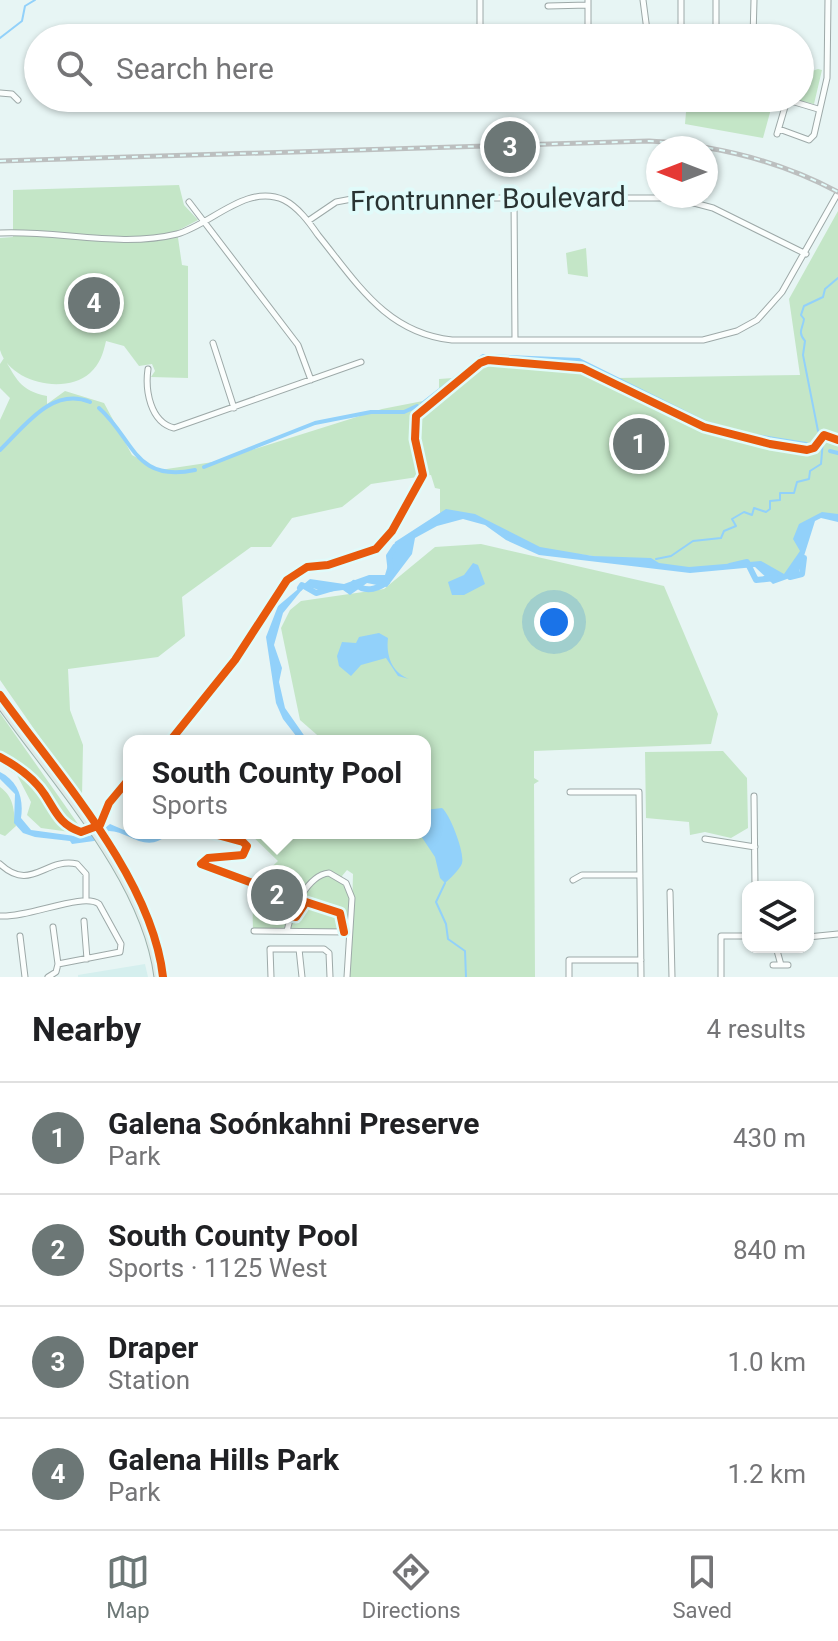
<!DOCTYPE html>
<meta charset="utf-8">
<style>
body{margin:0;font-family:Roboto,sans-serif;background:#f6f6f6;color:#202124}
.controls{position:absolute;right:24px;bottom:24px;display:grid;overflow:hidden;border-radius:16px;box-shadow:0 2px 6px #0004}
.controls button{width:72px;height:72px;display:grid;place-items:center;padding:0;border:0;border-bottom:2px solid #e0e0e0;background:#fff;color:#202124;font:40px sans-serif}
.compass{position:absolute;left:646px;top:136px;width:72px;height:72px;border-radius:50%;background:#fff;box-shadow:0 2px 6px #0004;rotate:270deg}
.you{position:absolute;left:554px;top:622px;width:28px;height:28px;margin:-20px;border:6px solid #fff;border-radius:50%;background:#1a73e8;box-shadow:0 0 0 12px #1a73e833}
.badge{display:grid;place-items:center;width:52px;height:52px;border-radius:50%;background:#6c7776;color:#fff;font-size:26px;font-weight:700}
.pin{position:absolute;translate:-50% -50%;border:4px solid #fff;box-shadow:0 2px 8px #0006}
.popup{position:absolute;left:123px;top:735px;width:308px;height:104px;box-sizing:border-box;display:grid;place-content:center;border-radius:16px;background:#fff;filter:drop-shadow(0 2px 6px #0005);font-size:26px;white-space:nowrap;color:#757577}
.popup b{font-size:30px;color:#202124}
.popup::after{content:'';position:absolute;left:50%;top:100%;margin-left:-16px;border:16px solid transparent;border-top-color:#fff}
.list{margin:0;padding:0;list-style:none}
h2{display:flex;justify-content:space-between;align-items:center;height:104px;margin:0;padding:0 32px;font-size:34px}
h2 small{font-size:26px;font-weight:400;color:#757577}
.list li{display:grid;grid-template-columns:52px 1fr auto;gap:24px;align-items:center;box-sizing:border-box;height:112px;padding:0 32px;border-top:2px solid #e0e0e0}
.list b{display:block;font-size:30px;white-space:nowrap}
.list p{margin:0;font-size:26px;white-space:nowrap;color:#757577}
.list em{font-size:26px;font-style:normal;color:#757577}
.icon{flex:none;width:44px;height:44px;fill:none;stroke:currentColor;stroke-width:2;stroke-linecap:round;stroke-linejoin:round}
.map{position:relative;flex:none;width:838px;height:977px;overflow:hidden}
.search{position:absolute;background:#fff;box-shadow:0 2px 6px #0004;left:24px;right:24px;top:24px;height:88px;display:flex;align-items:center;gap:20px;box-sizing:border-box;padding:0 28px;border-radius:44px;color:#757577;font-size:30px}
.sheet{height:552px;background:#fff}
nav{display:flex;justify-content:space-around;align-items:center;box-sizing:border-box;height:112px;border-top:2px solid #e0e0e0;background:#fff;font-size:22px;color:#757577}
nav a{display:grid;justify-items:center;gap:4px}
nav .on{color:#6c7776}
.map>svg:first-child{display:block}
</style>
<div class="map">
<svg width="838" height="977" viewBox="0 0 838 977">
<rect width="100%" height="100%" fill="#e7f5f4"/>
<!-- built -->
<path fill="#d5efee" d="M 145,964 L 148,977 L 78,977 L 78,975 Z"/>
<!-- green -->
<path fill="#c4e6c7" d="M 818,69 L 822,70 L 814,104 L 787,98 L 800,98 L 800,91 L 811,84 L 806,73 Z
M 700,98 L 774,98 L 763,138 L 685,124 L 687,100 Z
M 179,185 L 184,205 L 198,220 L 177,231 L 182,265 L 188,266 L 188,378 L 151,377 L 155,371 L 152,364 L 139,366 L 124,346 L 106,341 C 103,354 100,364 90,373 C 65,395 10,383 0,350 C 0,332 0,261 0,238 L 13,237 L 13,190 Z
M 838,211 L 838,516 L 809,519 L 802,554 L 788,574 L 778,576 L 747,562 L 691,569 L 547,550 L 520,543 L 466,514 L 440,513 L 440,489 L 435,488 L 431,475 L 371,484 L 342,507 L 292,518 L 271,547 L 251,547 L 182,597 L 185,636 L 158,657 L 68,669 L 70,710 L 83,745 L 82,798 L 0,680 L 0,420 L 10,398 L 0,388 L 0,364 L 4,358 C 16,378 20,391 47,396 L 47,404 L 65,391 L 104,403 L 132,455 L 160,470 L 213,462 L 382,409 L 423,401 L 439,389 L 439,379 L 453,378 L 480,359 L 571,360 L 617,378 L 800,375 L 789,299 Z
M 586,248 L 588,277 L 568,274 L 566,253 Z
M 481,544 L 664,586 L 718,714 L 711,744 L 534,751 L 534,778 L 539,781 L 534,784 L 535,977 L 350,977 L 353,874 L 347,870 L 342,876 L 350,899 L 346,930 L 253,929 C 252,895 252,884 278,861 L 249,833 L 425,833 L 425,741 L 324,741 L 300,720 L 281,628 L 290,610 L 301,601 L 384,589 L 435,547 Z
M 0,713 L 85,834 L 41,828 L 27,815 L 31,802 L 17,775 L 0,764 Z
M 723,751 L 747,778 L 748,828 L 731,838 L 705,832 L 690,835 L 689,822 L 646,818 L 645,752 Z
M 0,787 C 15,798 13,810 16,826 L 5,836 L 0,834 Z"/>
<!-- water -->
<path fill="#92d1fa" d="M 446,509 L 475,514 L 540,547 L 593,556 L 651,558 L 659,563 L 689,567 L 761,561 L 784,574 L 800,551 L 793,539 L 799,524 L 822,512 L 838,514 L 838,522 L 821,518 L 815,521 L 798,575 L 773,584 L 755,567 L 690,573 L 539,555 L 506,540 L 485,525 L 463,519 L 437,526 L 415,538 L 412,554 L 387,587 L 367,583 L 350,595 L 343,590 L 327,592 L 305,586 L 283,613 L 274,645 L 282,668 L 279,682 L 285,708 L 308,741 L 300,741 L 283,719 L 276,703 L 266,637 L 278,606 L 310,579 L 344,584 L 369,575 L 385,575 L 395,542 Z
M 473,563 L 478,565 L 485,584 L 464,595 L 452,595 L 448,582 L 464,575 Z
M 379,633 L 388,638 C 386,655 391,672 409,679 L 398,676 L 386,658 L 361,665 L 351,676 L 339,666 L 337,656 L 342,642 L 356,643 L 359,637 Z
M 0,772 C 18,781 24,798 21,818 L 31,830 L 82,837 L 97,834 L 110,824 L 138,836 L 169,833 C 147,856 129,831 109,831 L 94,841 L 72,844 L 70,841 L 35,837 L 23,833 L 14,823 L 15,794 L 0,779 Z
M 442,808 C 450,814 465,853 462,863 C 461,868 449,880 445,883 L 440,878 L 435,857 L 419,833 L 425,833 L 425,822 L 430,817 L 425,810 Z"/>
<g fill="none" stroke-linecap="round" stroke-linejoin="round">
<!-- stream -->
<path stroke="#92d1fa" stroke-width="2" d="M 0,38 L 22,21 L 25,6 L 35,0
M 818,431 L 803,355 L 805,341 C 797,332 803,328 804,319 L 801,315 L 804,306 L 823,297 L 825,289 L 838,278
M 656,559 L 671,556 L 693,541 L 721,538 L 724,531 L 736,526 L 732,519 L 744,512 L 752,515 L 754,508 L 766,512 L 770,509 L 770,501 L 780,500 L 780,493 L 794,493 L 797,482 L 809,479 L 810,471 L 821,464 L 823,440
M 445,883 L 436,902 L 446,924 L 448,939 L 465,951 L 466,977"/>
<!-- canal -->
<path stroke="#92d1fa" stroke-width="4" d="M 422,404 L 483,356 L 579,360 L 706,423 L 749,435 L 806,444
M 99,408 C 134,439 134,483 195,470
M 0,450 C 24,427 52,386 90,402
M 830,451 L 838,453
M 204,467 L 315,423 L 371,412 L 404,412 L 417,406"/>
<!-- river -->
<path stroke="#92d1fa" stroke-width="6" d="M 730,566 L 747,562 L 756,580 L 775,578
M 391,573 L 389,556 L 395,547
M 790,577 L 802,574 L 804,558
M 354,583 C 365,593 376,590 387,582
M 300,588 L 302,585 L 316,593 L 333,588"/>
<defs>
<path id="minor" d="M 480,0 L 480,38
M 588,0 L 588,38
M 643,0 L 648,38
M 681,0 L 681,38
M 548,6 L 588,5
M 716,38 L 716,0
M 753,38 L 754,0
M 0,93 L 12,94 L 18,100
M 781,98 L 818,109
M 779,129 L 809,140 L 814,135 L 827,78 L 828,0
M 777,134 L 787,100
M 514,198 L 515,340
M 189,202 L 298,345 L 311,380
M 308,221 L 336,202 L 357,198 L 675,198 L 713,208 L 806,254
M 0,233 C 58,230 120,248 177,234 C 211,225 246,183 284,200 C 298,207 309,222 318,235 C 357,283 386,333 452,340 L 703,340 L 737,331 L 757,320 L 782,292 L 838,193
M 213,343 L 234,408
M 148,369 C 145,390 150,422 174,428 L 361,362
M 570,792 L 639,792 L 641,977
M 754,796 L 755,887
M 705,839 L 755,847
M 0,864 C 31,893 45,857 77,864 L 86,874 L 86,898
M 573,880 L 582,875 L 640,875
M 670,892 L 672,977
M 0,916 C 29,918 83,892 99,904 L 121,944 L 120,952 L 58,964
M 84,921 L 87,959
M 53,927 L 58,964
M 254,931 L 348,932
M 287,931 C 291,912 307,875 329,873 L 346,883 L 352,898 L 347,977
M 20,936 L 25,977
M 808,937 L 838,934
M 776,947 L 781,965
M 299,949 L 302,977
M 773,965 L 788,965
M 48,977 L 56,972 L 58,964
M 271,977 L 270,949 L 324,949 L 329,953 L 330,977
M 569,977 L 569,960 L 641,960
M 721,977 L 721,936 L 748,936"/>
<path id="major" d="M 0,695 C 58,775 152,878 163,977
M 0,704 C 56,783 146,880 158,977"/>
</defs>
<!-- minor casing -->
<use href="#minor" stroke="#9da9a8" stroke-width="7"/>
<!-- major casing -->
<use href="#major" stroke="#9cb2ac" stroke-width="9"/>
<!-- minor -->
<use href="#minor" stroke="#fbfefd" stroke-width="5"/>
<!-- major -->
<use href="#major" stroke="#e0ebe8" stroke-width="7"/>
<defs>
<path id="rail" d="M 0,161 L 649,141 C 716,145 778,160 838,192"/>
</defs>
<!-- rail casing -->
<use href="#rail" stroke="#bcbfbf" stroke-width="5"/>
<!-- rail -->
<use href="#rail" stroke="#e1fbfa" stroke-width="2" stroke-dasharray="6" stroke-linecap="butt"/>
<defs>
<path id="cycleway" d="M 0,695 C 58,775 152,878 163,977
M 170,741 L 235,660 L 287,580 L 307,567 L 328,565 L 376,549 L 392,531 L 423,475 L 415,439 L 416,416 L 480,363 L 488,360 L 582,368 L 704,427 L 770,444 L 807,450 L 814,448 L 824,435 L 838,440
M 0,757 C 17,766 34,778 45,795 C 56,812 60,825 81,832 L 100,825 L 109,803 L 129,779
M 210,833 L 243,842 L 247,846 L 243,855 L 208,858 L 201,864 L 255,884 C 256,890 254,897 255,903 C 260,921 284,914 296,917 L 306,902 L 340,913 L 344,932"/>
</defs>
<!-- cycleway casing -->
<use href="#cycleway" stroke="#e1fbfa" stroke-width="13"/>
<!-- cycleway -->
<use href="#cycleway" stroke="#e8590c" stroke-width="8"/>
</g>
<g text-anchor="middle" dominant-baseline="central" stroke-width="8" stroke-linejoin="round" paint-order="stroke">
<!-- street labels -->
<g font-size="28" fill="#293332" stroke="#e1fbfa">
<text transform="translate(488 199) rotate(-1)">Frontrunner Boulevard</text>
</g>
</g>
</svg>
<div class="controls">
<button><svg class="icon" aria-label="layers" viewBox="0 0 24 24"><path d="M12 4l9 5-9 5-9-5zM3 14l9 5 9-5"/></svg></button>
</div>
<svg class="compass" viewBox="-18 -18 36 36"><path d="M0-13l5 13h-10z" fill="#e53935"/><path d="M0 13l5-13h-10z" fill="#757577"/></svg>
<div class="you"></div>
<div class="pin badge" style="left:639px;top:444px">1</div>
<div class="pin badge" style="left:277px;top:895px">2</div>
<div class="popup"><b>South County Pool</b>Sports</div>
<div class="pin badge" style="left:510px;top:147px">3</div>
<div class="pin badge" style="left:94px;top:303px">4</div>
<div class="search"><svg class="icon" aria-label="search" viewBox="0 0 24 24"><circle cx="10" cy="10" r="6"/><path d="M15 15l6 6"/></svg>Search here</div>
</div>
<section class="sheet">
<h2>Nearby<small>4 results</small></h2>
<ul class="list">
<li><span class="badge">1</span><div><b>Galena Soónkahni Preserve</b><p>Park</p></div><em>430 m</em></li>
<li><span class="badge">2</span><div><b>South County Pool</b><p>Sports · 1125 West</p></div><em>840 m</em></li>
<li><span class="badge">3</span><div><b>Draper</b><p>Station</p></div><em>1.0 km</em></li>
<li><span class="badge">4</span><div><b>Galena Hills Park</b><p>Park</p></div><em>1.2 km</em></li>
</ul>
</section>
<nav>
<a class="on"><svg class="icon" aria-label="map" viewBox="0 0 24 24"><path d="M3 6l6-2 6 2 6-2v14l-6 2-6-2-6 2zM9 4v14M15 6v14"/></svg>Map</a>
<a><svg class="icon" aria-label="directions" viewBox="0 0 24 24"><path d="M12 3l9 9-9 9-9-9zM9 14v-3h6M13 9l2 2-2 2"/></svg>Directions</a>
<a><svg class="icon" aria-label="saved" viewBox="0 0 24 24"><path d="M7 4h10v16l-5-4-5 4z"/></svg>Saved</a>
</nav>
